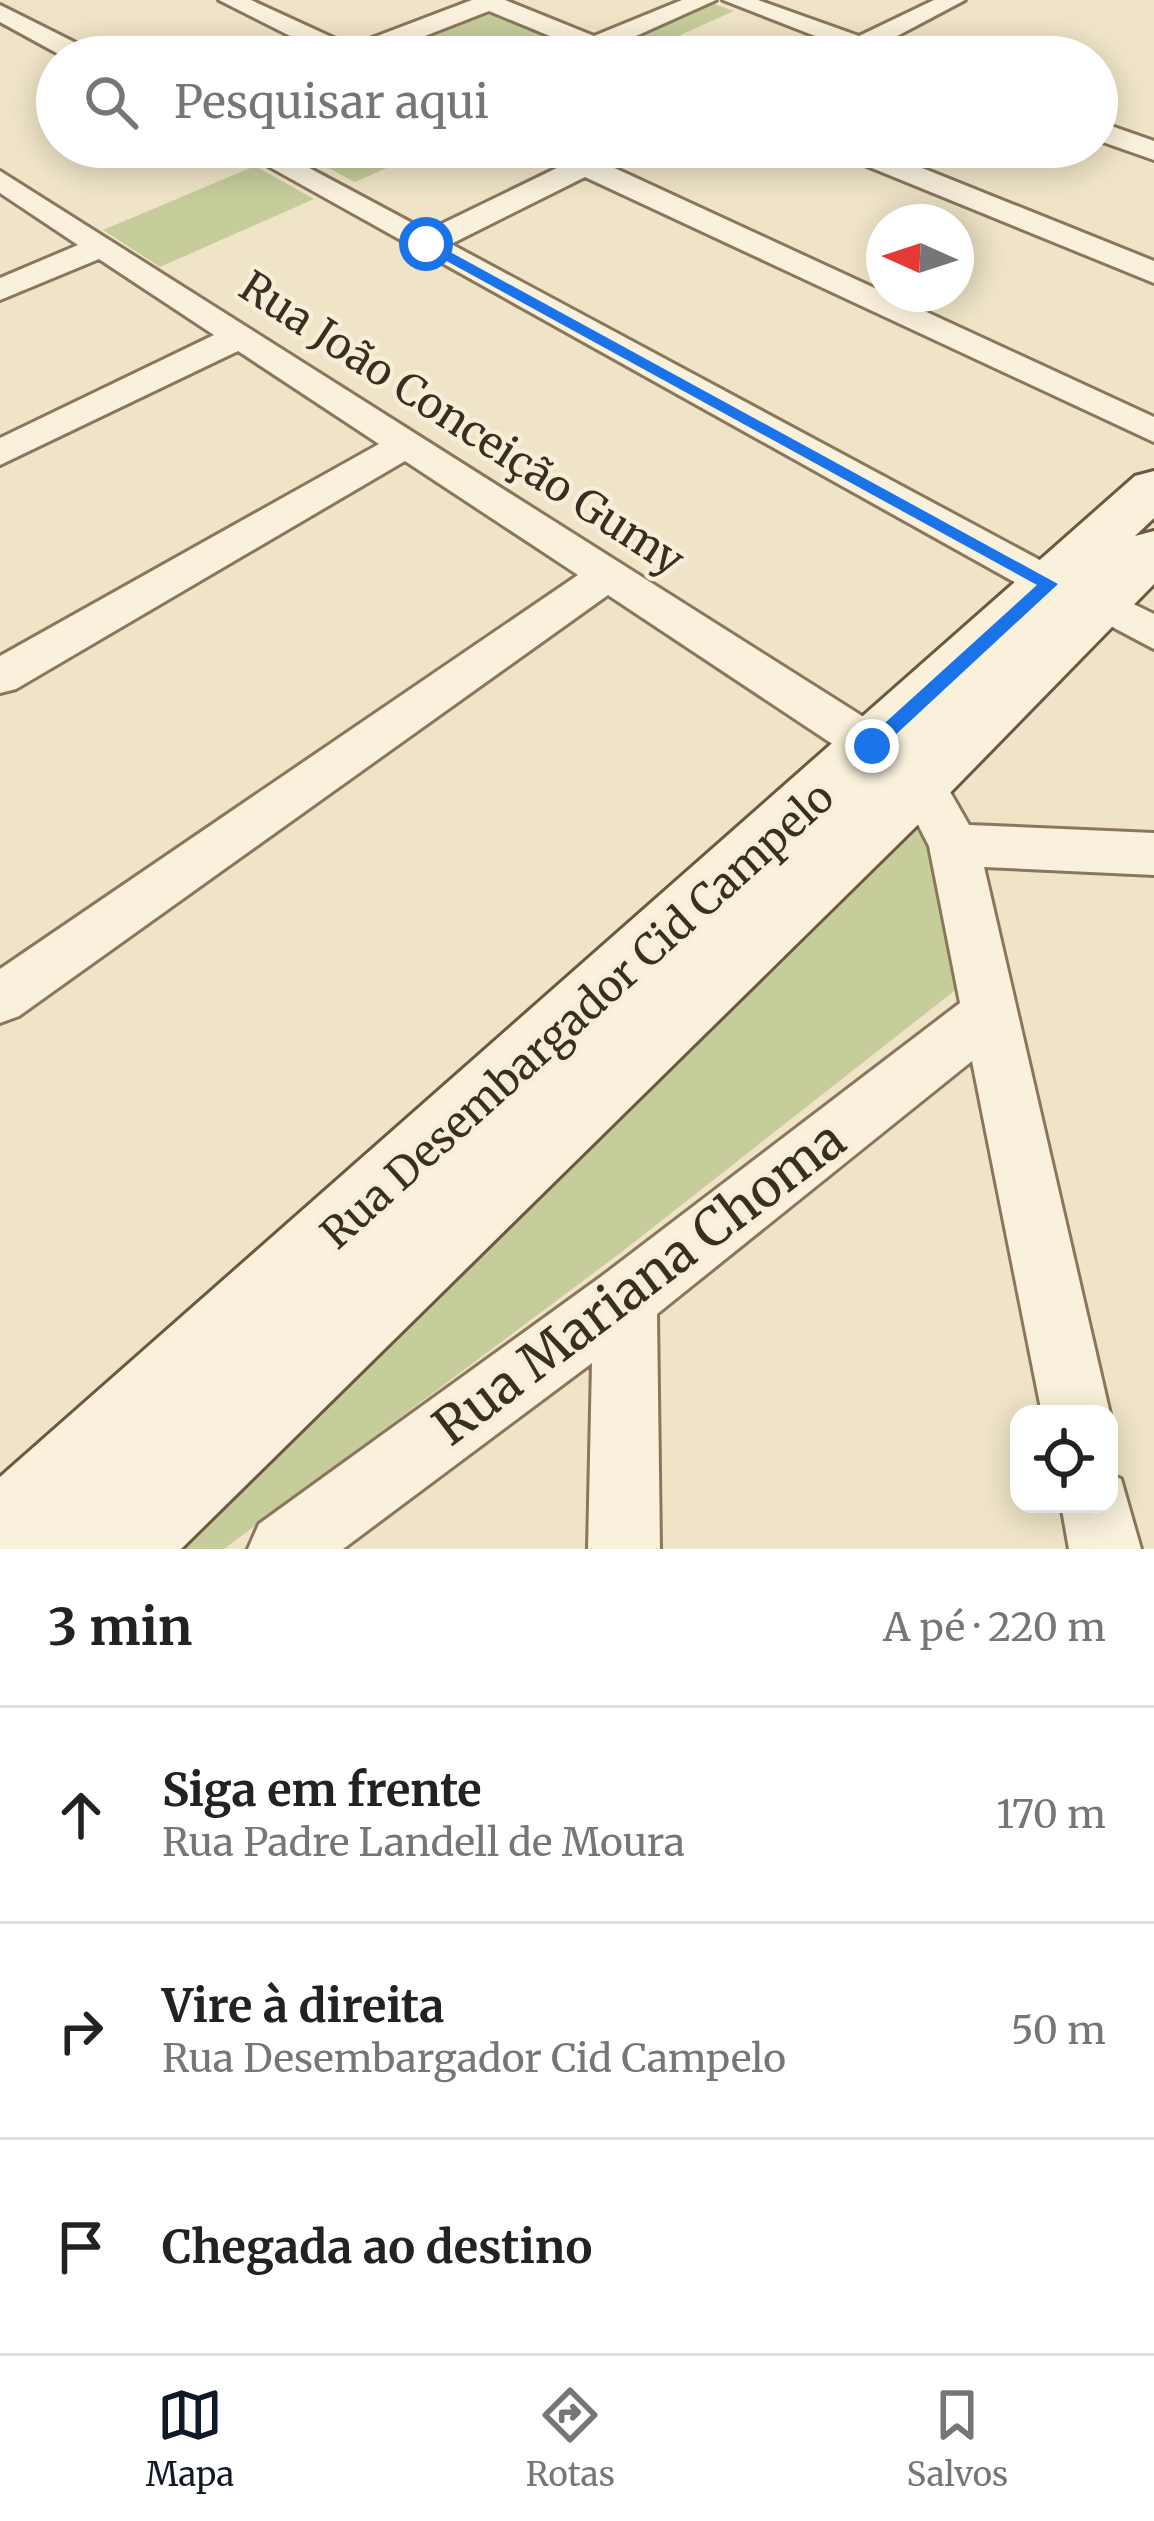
<!DOCTYPE html>
<html lang="pt">
<meta charset="utf-8">
<style>
body{margin:0;font-family:Merriweather,serif;background:#f2f2f2;color:#222}
.controls{position:absolute;right:36px;bottom:36px;display:grid;overflow:hidden;border-radius:24px;box-shadow:0 6px 30px #0003}
.controls button{width:108px;height:108px;display:grid;place-items:center;padding:0;border:0;border-bottom:3px solid #e0e0e0;background:#fff;color:#222;font:60px sans-serif}
.compass{position:absolute;left:866px;top:204px;width:108px;height:108px;border-radius:50%;background:#fff;box-shadow:0 6px 30px #0003;rotate:273deg}
.stop{position:absolute;width:36px;height:36px;margin:-27px;border:9px solid #1a73e8;border-radius:50%;background:#fff}
.stop.end{background:#1a73e8;border-color:#fff;box-shadow:0 3px 12px #0008}
.list{margin:0;padding:0;list-style:none}
h2{display:flex;justify-content:space-between;align-items:center;height:156px;margin:0;padding:0 48px;font-size:51px}
h2 small{font-size:39px;font-weight:400;color:#767676}
.list li{display:grid;grid-template-columns:78px 1fr auto;gap:36px;align-items:center;box-sizing:border-box;height:216px;padding:0 48px;border-top:3px solid #e0e0e0}
.list b{display:block;font-size:45px;white-space:nowrap}
.list p{margin:0;font-size:39px;white-space:nowrap;color:#767676}
.list em{font-size:39px;font-style:normal;color:#767676}
.icon{flex:none;width:66px;height:66px;fill:none;stroke:currentColor;stroke-width:2;stroke-linecap:round;stroke-linejoin:round}
.map{position:relative;flex:none;width:1154px;height:1549px;overflow:hidden}
.search{position:absolute;background:#fff;box-shadow:0 6px 30px #0003;left:36px;right:36px;top:36px;height:132px;display:flex;align-items:center;gap:30px;box-sizing:border-box;padding:0 42px;border-radius:66px;color:#767676;font-size:45px}
.sheet{height:804px;background:#fff}
nav{display:flex;justify-content:space-around;align-items:center;box-sizing:border-box;height:168px;border-top:3px solid #e0e0e0;background:#fff;font-size:33px;color:#767676}
nav a{display:grid;justify-items:center;gap:6px}
nav .on{color:#111827}
.map>svg:first-child{display:block}
</style>
<div class="map">
<svg width="1154" height="1549" viewBox="0 0 1154 1549">
<rect width="100%" height="100%" fill="#efe4c7"/>
<!-- green -->
<path fill="#c6cd9b" d="M 712,3 L 734,11 L 638,54 L 616,44 Z
M 484,10 L 598,57 L 375,53 Z
M 301,147 L 434,147 L 355,182 L 294,150 Z
M 255,166 L 314,199 L 160,267 L 103,230 Z
M 929,811 L 963,984 L 623,1251 L 224,1549 L 161,1549 Z"/>
<g fill="none" stroke-linecap="round" stroke-linejoin="round">
<defs>
<path id="minor" d="M 219,0 L 251,0 L 351,46 L 472,0 L 505,0 L 594,36 L 682,0 L 716,0 L 616,45 L 637,57 L 601,57 L 489,11 L 371,57 L 332,57 Z
M 723,0 L 758,0 L 859,36 L 934,0 L 965,0 L 882,44 L 906,57 L 869,57 Z
M 0,5 L 92,51 L 96,57 L 64,57 L 0,22 Z
M 1097,121 L 1154,141 L 1154,160 L 1097,140 Z
M 234,147 L 270,147 L 427,231 L 561,166 L 531,147 L 569,147 L 584,154 L 604,147 L 614,150 L 619,156 L 608,165 L 1154,417 L 1154,442 L 585,177 L 451,244 L 1064,573 L 1070,583 L 1064,593 L 1049,597 L 1034,593 Z
M 831,147 L 870,147 L 1154,261 L 1154,283 L 835,153 Z
M 0,171 L 889,733 L 896,746 L 889,759 L 872,764 L 855,759 L 608,595 L 19,1016 L 0,1023 L 0,969 L 578,575 L 405,461 L 16,689 L 0,693 L 0,656 L 379,444 L 238,351 L 0,465 L 0,438 L 214,335 L 99,259 L 0,300 L 0,278 L 78,245 L 0,193 Z
M 1099,587 L 1154,614 L 1154,649 L 1084,612 L 1078,602 L 1084,592 Z
M 920,763 L 937,769 L 969,825 L 1154,833 L 1154,875 L 984,867 L 1110,1414 L 1109,1416 L 1042,1414 L 972,1061 L 657,1314 L 660,1549 L 588,1549 L 592,1363 L 343,1549 L 248,1549 L 259,1524 L 602,1276 L 960,1003 L 929,846 L 896,782 L 903,769 Z
M 1109,1474 L 1121,1479 L 1141,1549 L 1069,1549 L 1061,1504 L 1109,1504 Z"/>
<path id="secondary" d="M 1154,471 L 1154,518 L 1135,536 L 1154,531 L 1154,584 L 943,800 L 181,1549 L 0,1549 L 0,1477 L 1135,476 Z"/>
</defs>
<!-- minor casing -->
<use href="#minor" stroke="#8a765c" stroke-width="6"/>
<!-- secondary casing -->
<use href="#secondary" stroke="#6c573f" stroke-width="6"/>
<!-- minor -->
<use href="#minor" fill="#f9f1db" fill-rule="evenodd"/>
<!-- secondary -->
<use href="#secondary" fill="#f9f1db" fill-rule="evenodd"/>
</g>
<!-- route -->
<path fill="#1a73e8" d="M 421,241 L 430,241 L 1058,584 L 878,751 L 865,751 L 865,741 L 1037,585 L 421,247 Z"/>
<g text-anchor="middle" dominant-baseline="central" stroke-width="9" stroke-linejoin="round" paint-order="stroke">
<!-- street labels -->
<g font-size="42" fill="#3b2e20" stroke="#f6eed7">
<text transform="translate(462 423) rotate(33)">Rua João Conceição Gumy</text>
<text transform="translate(577 1015) rotate(-42)">Rua Desembargador Cid Campelo</text>
</g>
<!-- near-street labels -->
<g font-size="51" fill="#3b2e20" stroke="#f6eed7">
<text transform="translate(639 1283) rotate(-37)">Rua Mariana Choma</text>
</g>
</g>
</svg>
<div class="controls">
<button><svg class="icon" aria-label="locate" viewBox="0 0 24 24"><circle cx="12" cy="12" r="6"/><path d="M12 2v4M12 18v4M2 12h4M18 12h4"/></svg></button>
</div>
<svg class="compass" viewBox="-18 -18 36 36"><path d="M0-13l5 13h-10z" fill="#e53935"/><path d="M0 13l5-13h-10z" fill="#767676"/></svg>
<div class="stop" style="left:426px;top:244px"></div>
<div class="stop end" style="left:872px;top:746px"></div>
<div class="search"><svg class="icon" aria-label="search" viewBox="0 0 24 24"><circle cx="10" cy="10" r="6"/><path d="M15 15l6 6"/></svg>Pesquisar aqui</div>
</div>
<section class="sheet">
<h2>3 min<small>A pé · 220 m</small></h2>
<ul class="list">
<li><svg class="icon" aria-label="ahead" viewBox="0 0 24 24"><path d="M12 20V5M6 11l6-6 6 6"/></svg><div><b>Siga em frente</b><p>Rua Padre Landell de Moura</p></div><em>170 m</em></li>
<li><svg class="icon" aria-label="right" viewBox="0 0 24 24"><path d="M7 20v-9h11M14 6l5 5-5 5"/></svg><div><b>Vire à direita</b><p>Rua Desembargador Cid Campelo</p></div><em>50 m</em></li>
<li><svg class="icon" aria-label="arrive" viewBox="0 0 24 24"><path d="M6 21V4h12l-3 4 3 4H6"/></svg><div><b>Chegada ao destino</b></div></li>
</ul>
</section>
<nav>
<a class="on"><svg class="icon" aria-label="map" viewBox="0 0 24 24"><path d="M3 6l6-2 6 2 6-2v14l-6 2-6-2-6 2zM9 4v14M15 6v14"/></svg>Mapa</a>
<a><svg class="icon" aria-label="directions" viewBox="0 0 24 24"><path d="M12 3l9 9-9 9-9-9zM9 14v-3h6M13 9l2 2-2 2"/></svg>Rotas</a>
<a><svg class="icon" aria-label="saved" viewBox="0 0 24 24"><path d="M7 4h10v16l-5-4-5 4z"/></svg>Salvos</a>
</nav>
